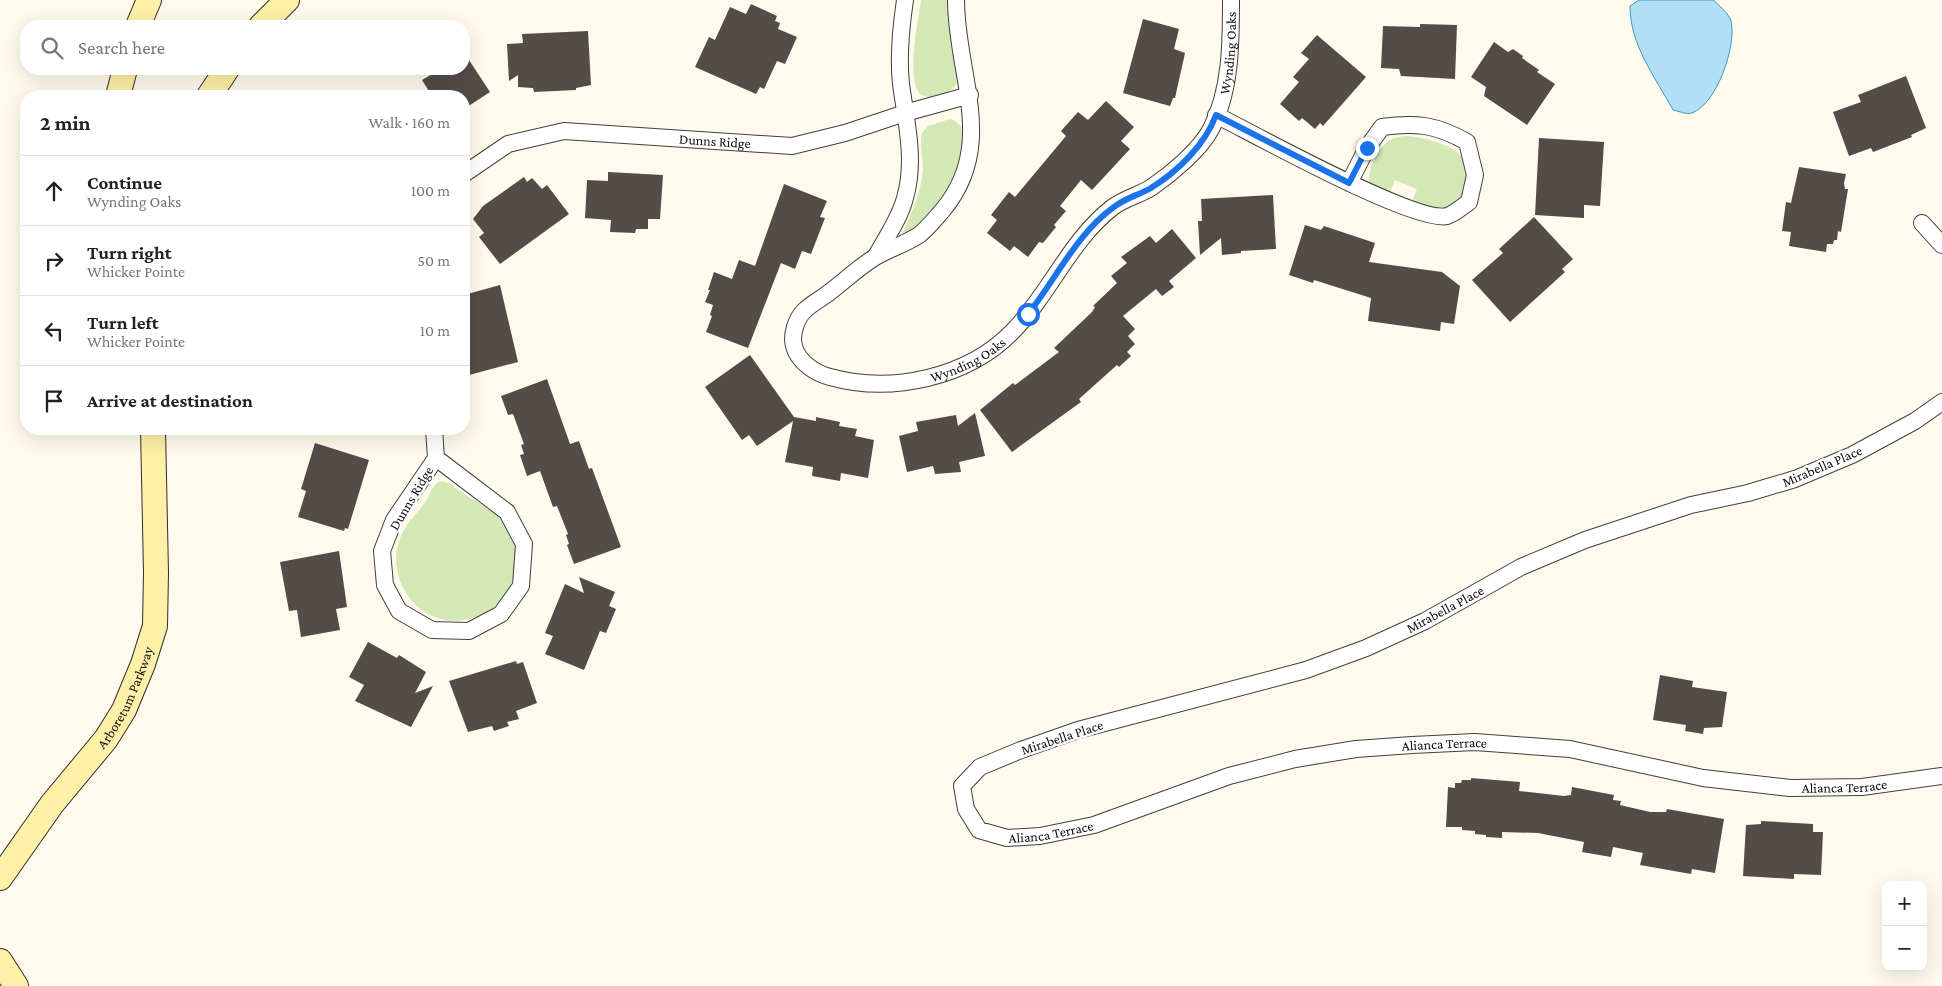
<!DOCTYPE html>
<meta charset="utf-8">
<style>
body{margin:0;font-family:"Crimson Pro",serif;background:#f6f6f6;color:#202124}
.controls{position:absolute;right:15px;bottom:15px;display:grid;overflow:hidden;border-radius:10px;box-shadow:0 5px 20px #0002}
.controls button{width:45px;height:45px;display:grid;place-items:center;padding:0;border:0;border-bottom:1px solid #e0e0e0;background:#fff;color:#202124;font:25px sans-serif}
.stop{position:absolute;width:15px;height:15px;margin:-11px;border:4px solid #1a73e8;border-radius:50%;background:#fff}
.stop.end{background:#1a73e8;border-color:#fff;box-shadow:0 1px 5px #0008}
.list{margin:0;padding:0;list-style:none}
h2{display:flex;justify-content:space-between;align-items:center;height:65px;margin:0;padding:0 20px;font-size:21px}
h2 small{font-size:16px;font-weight:400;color:#757577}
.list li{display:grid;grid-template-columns:32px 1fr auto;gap:15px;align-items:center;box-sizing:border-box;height:70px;padding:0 20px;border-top:1px solid #e0e0e0}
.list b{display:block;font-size:19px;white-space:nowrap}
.list p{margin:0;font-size:16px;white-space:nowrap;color:#757577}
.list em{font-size:16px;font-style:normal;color:#757577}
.icon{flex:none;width:28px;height:28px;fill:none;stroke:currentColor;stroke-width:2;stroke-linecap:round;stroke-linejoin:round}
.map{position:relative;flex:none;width:1942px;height:986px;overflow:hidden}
.search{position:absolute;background:#fff;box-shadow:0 5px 20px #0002;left:20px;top:20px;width:450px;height:55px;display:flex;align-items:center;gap:12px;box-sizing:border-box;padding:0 18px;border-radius:20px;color:#757577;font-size:19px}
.panel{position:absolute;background:#fff;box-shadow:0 5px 20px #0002;left:20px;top:90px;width:450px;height:345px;border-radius:20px}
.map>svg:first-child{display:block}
</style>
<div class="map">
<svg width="1942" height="986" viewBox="0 0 1942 986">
<rect width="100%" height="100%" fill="#fffaeb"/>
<!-- green -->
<path fill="#d3e8b5" d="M 921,0 L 949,0 L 950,31 L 958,81 L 953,89 L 944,94 L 930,98 L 920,94 C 906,78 918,21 921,0 Z
M 950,119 C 982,128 951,191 937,207 C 927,220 914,229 901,237 C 911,214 921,194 923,169 C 923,157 919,144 922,133 L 928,126 Z
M 1404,136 C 1419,136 1448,143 1459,154 C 1476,171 1466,206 1442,210 C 1433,211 1420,206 1411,204 L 1417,189 L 1395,180 L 1389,195 L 1370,185 C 1366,172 1377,149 1388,141 C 1393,138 1398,137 1404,136 Z
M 442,481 L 451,484 C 467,498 489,506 503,522 C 514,535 517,553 515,569 C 512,605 469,631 435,617 C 402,604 386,563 403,532 C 409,520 419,512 426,501 C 429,496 431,489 435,485 C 438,482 439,482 442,481 Z"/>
<!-- water -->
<path fill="#b0dff6" stroke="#3899cc" d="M 1639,0 L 1713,0 C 1719,5 1729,14 1731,21 C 1737,45 1717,104 1692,113 C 1686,115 1679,111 1673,110 C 1655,77 1630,45 1630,6 Z"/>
<!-- building -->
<path fill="#544c48" d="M 751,4 L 777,16 L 775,21 L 780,23 L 778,29 L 797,37 L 785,64 L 777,61 L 764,89 L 760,87 L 756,94 L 695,67 L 709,37 L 715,40 L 730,7 L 746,14 Z
M 1143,19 L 1179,29 L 1174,49 L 1185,53 L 1175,98 L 1173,98 L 1170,106 L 1123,93 Z
M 1420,24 L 1457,25 L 1455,79 L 1401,76 L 1399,69 L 1381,68 L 1383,26 L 1420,27 Z
M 588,31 L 591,85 L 576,88 L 576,90 L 534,92 L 533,88 L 518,87 L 518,75 L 509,81 L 507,44 L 523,43 L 522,34 Z
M 1317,35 L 1366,77 L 1323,126 L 1320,123 L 1315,129 L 1302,118 L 1299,121 L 1280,104 L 1299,82 L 1293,77 L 1309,59 L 1301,53 Z
M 1494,42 L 1508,52 L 1513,49 L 1523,56 L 1522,58 L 1539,70 L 1537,72 L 1555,84 L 1527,125 L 1484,96 L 1486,87 L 1471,77 Z
M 469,60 L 490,92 L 464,109 L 464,96 L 432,96 L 422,80 L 441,69 L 464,69 L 464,63 Z
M 1906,76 L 1926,128 L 1911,135 L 1912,137 L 1873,152 L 1871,148 L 1849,156 L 1833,112 L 1861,102 L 1858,95 Z
M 1106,101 L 1134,127 L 1121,141 L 1130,149 L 1092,190 L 1081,180 L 1060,206 L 1066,211 L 1054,225 L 1056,227 L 1043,243 L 1039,242 L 1028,257 L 1014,246 L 1010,251 L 987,233 L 997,220 L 991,215 L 1009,192 L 1015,197 L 1066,136 L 1061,131 L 1078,112 L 1088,120 Z
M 1539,138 L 1604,142 L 1600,206 L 1584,205 L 1584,218 L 1535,215 Z
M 1799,167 L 1846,174 L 1844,183 L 1845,189 L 1848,189 L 1841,232 L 1838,231 L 1837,240 L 1834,240 L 1833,244 L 1827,244 L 1826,252 L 1789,246 L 1791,232 L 1782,231 L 1786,202 L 1791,203 Z
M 608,172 L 663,175 L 660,219 L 648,219 L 648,229 L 636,229 L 635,233 L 610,232 L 611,220 L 585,218 L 587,180 L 608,181 Z
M 524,177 L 527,182 L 532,178 L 542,189 L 547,185 L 569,214 L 500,264 L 479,237 L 484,233 L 473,219 L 483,206 Z
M 784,184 L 827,201 L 820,217 L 825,218 L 811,254 L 802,251 L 795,269 L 781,263 L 748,348 L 706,332 L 712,316 L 710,315 L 713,305 L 705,302 L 710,290 L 708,290 L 714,272 L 732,279 L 739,260 L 755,266 Z
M 1273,195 L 1276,249 L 1241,251 L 1241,253 L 1222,255 L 1221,238 L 1200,255 L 1198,221 L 1202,221 L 1201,199 Z
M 1534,217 L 1573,259 L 1562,269 L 1565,272 L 1510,322 L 1472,280 L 1503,253 L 1499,249 Z
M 1305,225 L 1321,230 L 1324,226 L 1375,243 L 1369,262 L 1442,272 L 1460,286 L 1454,324 L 1441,322 L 1440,331 L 1368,321 L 1371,298 L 1314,280 L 1313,283 L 1289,275 Z
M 1172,229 L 1196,258 L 1169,281 L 1174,287 L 1162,296 L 1156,289 L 1123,316 L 1135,329 L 1128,336 L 1135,344 L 1127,352 L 1131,356 L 1119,367 L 1117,365 L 1079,399 L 1081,402 L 1012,452 L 980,410 L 1013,383 L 1015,385 L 1059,352 L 1054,348 L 1092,312 L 1095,307 L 1093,306 L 1117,283 L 1111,276 L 1127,263 L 1121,257 L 1150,236 L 1156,243 Z
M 500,285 L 518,362 L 469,375 L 464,354 L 464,295 Z
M 750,355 L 794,417 L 816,421 L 816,417 L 840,422 L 839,426 L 857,429 L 855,436 L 874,440 L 868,478 L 841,473 L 840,481 L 812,476 L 813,467 L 785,462 L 793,421 L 757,446 L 749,435 L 742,440 L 705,387 Z
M 547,379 L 570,444 L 579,441 L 589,469 L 592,468 L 621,547 L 574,564 L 567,545 L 569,544 L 566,535 L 568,534 L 557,506 L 553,507 L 540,471 L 527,476 L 520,455 L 524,454 L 521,445 L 524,444 L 513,414 L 508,415 L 501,396 Z
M 975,413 L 985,456 L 959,462 L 961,472 L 935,474 L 933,466 L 907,472 L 899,436 L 918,431 L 916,422 L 956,415 L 958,426 Z
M 315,443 L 369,460 L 348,529 L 345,528 L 344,531 L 298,517 L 306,491 L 301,489 Z
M 339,551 L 347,607 L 336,609 L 340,630 L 301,637 L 297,610 L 289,611 L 280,562 Z
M 579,577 L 615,592 L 609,606 L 616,609 L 606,633 L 600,631 L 584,670 L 545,654 L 553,636 L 545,633 L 565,584 L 584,593 Z
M 368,642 L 397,658 L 399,655 L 426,672 L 415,693 L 433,686 L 411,727 L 355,701 L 364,685 L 349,677 Z
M 516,661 L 517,664 L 523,662 L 537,703 L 516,711 L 519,719 L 507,722 L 509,726 L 494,731 L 492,726 L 468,732 L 449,681 Z
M 1660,675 L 1693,681 L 1692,687 L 1727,692 L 1722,727 L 1704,728 L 1703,734 L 1685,731 L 1686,725 L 1653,720 Z
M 1471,778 L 1520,782 L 1519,791 L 1564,796 L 1571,795 L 1572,787 L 1614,795 L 1613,800 L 1621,801 L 1620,805 L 1650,812 L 1666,812 L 1667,809 L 1724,819 L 1715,873 L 1692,869 L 1691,874 L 1640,865 L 1643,853 L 1613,847 L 1611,857 L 1582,852 L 1584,842 L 1538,833 L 1502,832 L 1502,838 L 1486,837 L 1486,835 L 1475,834 L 1475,831 L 1462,830 L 1462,827 L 1446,827 L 1448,787 L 1455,788 L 1455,783 L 1461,783 L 1462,780 L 1471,780 Z
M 1761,821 L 1813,824 L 1813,832 L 1823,832 L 1821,875 L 1794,874 L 1794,879 L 1743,876 L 1746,825 L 1761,824 Z"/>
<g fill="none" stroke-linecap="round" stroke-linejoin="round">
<defs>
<g id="street">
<path id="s1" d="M 956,0 C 956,75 998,145 942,211 C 935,219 927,229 919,235 C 907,243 892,248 879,255 C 862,264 847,279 831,291 C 823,298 812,303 804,311 C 796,319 791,335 794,346 C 798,362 815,373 830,377 C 891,394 968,378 1013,331 C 1050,293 1071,239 1113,207 C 1125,198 1140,195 1152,187 C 1171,174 1200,150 1211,129 C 1231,90 1231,43 1231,0"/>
<path d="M 1216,115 C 1252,133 1416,224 1447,216 C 1454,214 1463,206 1469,202 L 1475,175 L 1467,142 C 1437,125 1416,122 1382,127 L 1367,148 L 1349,183"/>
<path id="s2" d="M 464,174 L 508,144 L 564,131 L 792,146 L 845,133 L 905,113 L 970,95"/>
<path d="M 1922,223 L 1942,245"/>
<path d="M 876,256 C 886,238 900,218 905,198 C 916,160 906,122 901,84 C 898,57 901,27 905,0"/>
<path id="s3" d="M 1942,402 L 1915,421 L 1852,455 L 1795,479 L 1748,493 L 1691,505 L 1585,540 L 1521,567 L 1425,621 L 1366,648 L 1306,670 L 1078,730 L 1021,750 L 980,767 L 962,786 L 966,809 L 979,830 L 1007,838 L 1040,836 L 1094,825 L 1229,776 L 1295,759 L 1356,749 L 1412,745 L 1475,742 L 1570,749 L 1703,778 L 1790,788 L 1862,787 L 1942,776"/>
<path d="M 434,429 L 436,458 L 394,520 L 382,551 L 385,585 L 399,611 L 432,630 L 469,631 L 501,614 L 521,586 L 524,544 L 507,512 L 436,458"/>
</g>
<g id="secondary">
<path d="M 138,26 L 149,0"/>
<path d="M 261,26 L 287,0"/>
<path d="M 118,96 L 125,69"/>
<path d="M 209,96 L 227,69"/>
<path id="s4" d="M 0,878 L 52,804 L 106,739 L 124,710 L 143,664 L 155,626 L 156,573 L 153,429"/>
<path d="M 0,961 L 16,986"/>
</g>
</defs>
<!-- street casing -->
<use href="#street" stroke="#3f3f3f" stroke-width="18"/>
<!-- secondary casing -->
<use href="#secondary" stroke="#2e2e2e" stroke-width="26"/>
<!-- street -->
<use href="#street" stroke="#fff" stroke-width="16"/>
<!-- secondary -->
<use href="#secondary" stroke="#fef0a6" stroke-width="24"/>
</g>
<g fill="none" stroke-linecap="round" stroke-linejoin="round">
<!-- route -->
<path stroke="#1a73e8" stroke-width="6" d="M 1028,314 C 1056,279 1077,233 1114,207 C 1125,198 1139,195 1151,188 C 1178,171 1205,145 1216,115 L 1349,183 L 1367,148"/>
</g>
<g text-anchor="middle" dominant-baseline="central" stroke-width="5" stroke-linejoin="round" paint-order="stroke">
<!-- street labels -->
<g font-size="14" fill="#0c0c0c" stroke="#fff">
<text stroke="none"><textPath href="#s1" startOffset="1041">Wynding Oaks</textPath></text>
<text stroke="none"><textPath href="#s2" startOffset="262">Dunns Ridge</textPath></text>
<text stroke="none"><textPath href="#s1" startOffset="621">Wynding Oaks</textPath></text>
<text transform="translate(1822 466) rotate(-23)">Mirabella Place</text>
<text transform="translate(411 498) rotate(-59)">Dunns Ridge</text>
<text transform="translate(1445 609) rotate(-28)">Mirabella Place</text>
<text stroke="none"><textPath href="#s4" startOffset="221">Arboretum Parkway</textPath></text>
<text transform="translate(1062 737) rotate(-18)">Mirabella Place</text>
<text stroke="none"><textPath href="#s3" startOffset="1588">Alianca Terrace</textPath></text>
<text stroke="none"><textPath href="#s3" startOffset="1992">Alianca Terrace</textPath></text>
<text stroke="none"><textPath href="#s3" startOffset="1182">Alianca Terrace</textPath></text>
</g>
</g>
</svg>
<div class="controls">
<button>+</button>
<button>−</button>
</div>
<div class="stop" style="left:1028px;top:314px"></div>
<div class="stop end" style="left:1367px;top:148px"></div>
<div class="search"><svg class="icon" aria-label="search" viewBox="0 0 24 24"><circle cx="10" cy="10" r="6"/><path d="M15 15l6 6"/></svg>Search here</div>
<section class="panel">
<h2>2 min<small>Walk · 160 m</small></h2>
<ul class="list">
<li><svg class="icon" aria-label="ahead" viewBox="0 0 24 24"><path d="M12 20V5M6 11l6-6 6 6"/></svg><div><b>Continue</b><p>Wynding Oaks</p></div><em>100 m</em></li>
<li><svg class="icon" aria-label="right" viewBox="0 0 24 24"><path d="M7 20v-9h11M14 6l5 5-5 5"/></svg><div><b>Turn right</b><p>Whicker Pointe</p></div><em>50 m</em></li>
<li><svg class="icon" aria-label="left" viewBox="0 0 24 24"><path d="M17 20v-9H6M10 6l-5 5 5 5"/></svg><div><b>Turn left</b><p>Whicker Pointe</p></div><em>10 m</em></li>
<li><svg class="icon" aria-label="arrive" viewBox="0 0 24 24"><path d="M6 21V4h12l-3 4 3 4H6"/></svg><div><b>Arrive at destination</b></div></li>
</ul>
</section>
</div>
